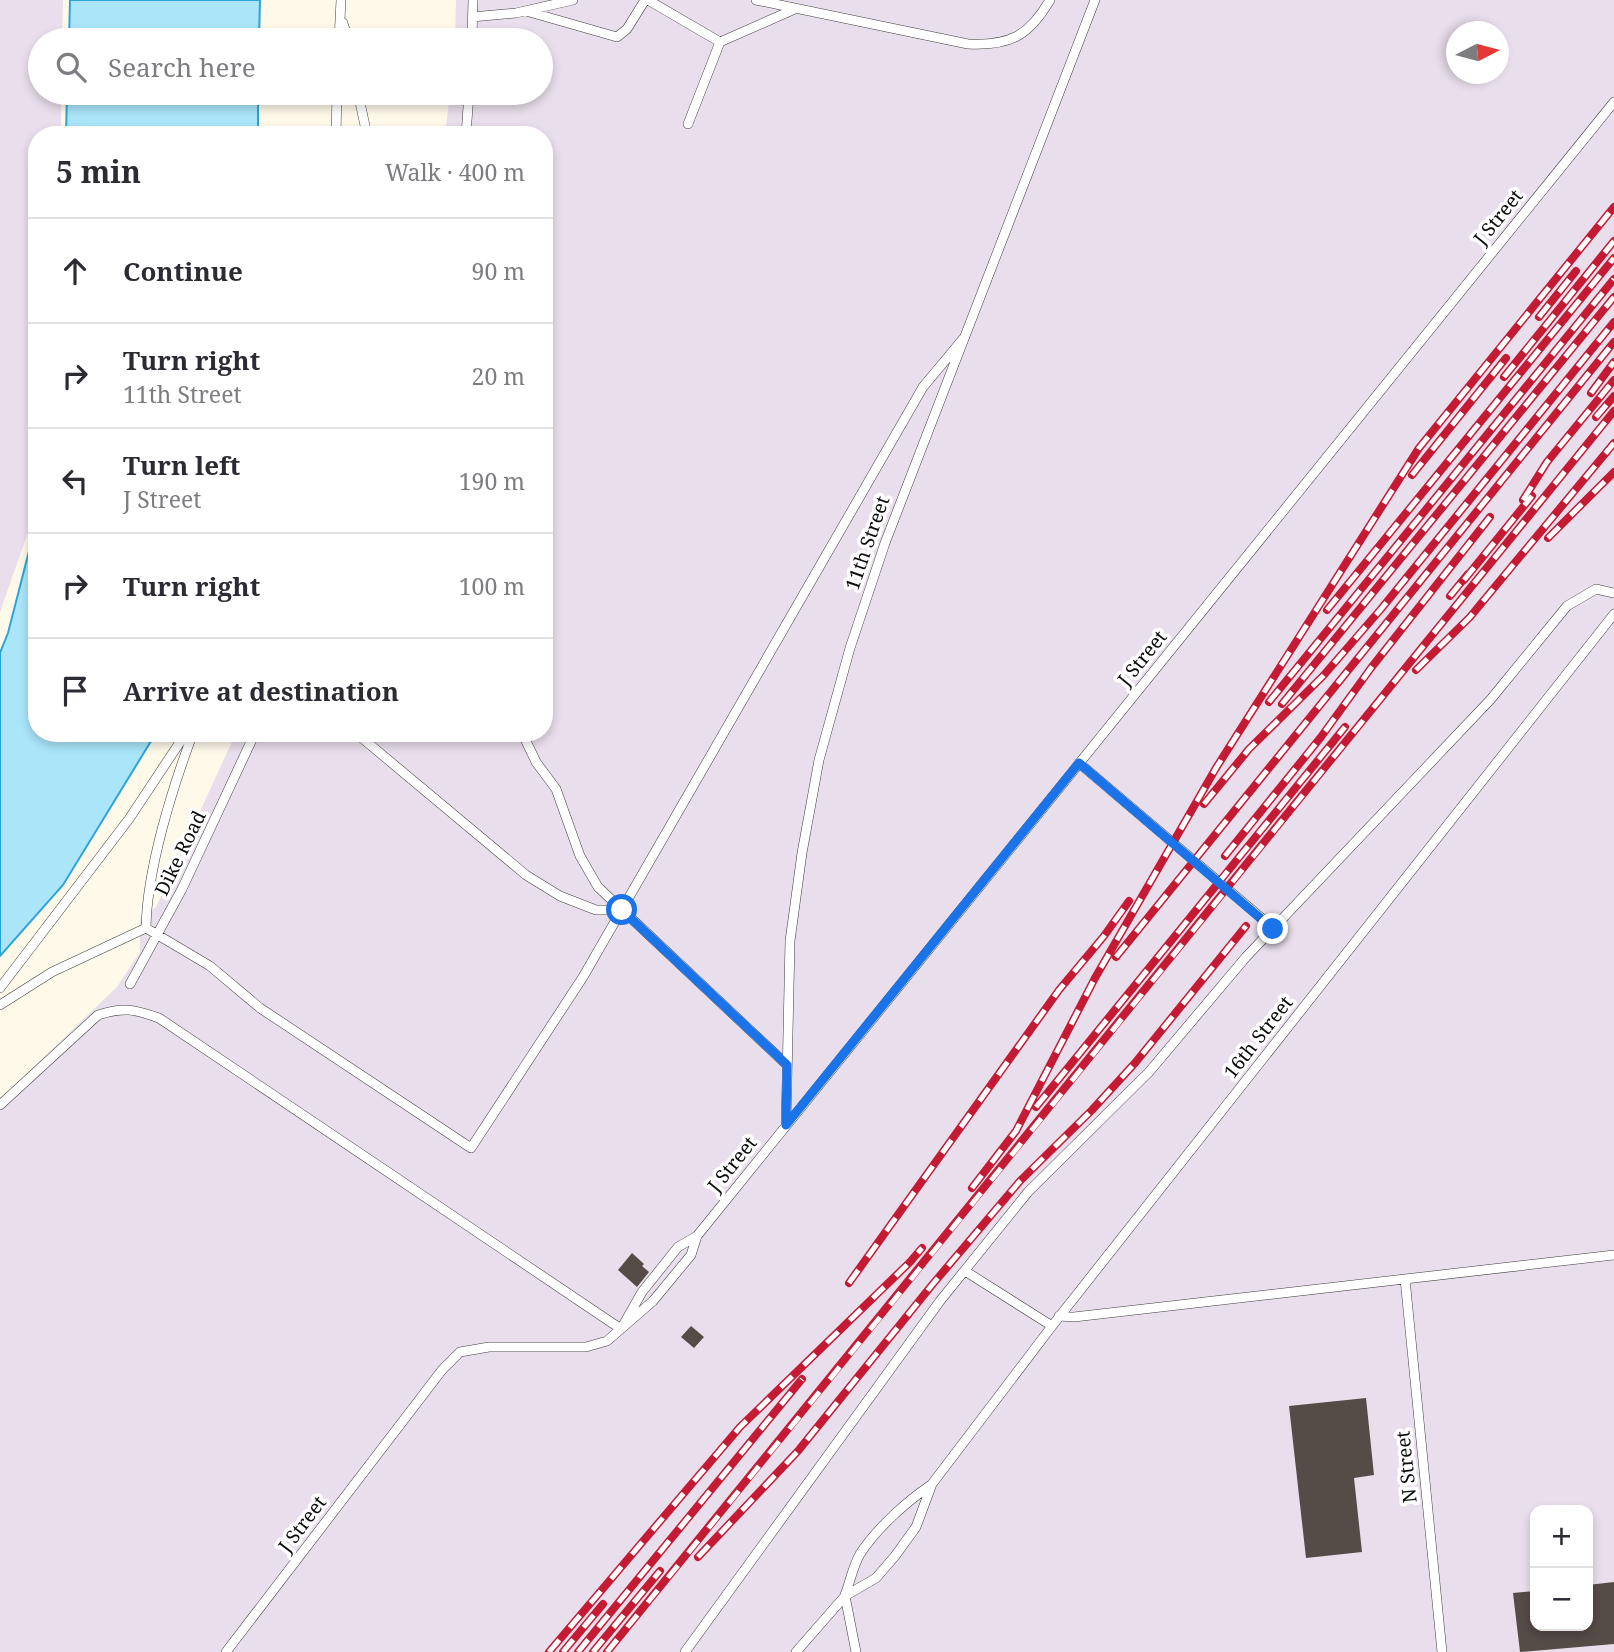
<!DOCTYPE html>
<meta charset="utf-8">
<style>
body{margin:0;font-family:"Noto Serif",serif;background:#f2f2f3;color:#2b2b33}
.controls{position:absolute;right:21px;bottom:21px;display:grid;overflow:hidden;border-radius:14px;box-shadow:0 4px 10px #0003}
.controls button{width:63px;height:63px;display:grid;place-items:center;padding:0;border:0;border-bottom:2px solid #e1e1e2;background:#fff;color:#2b2b33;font:35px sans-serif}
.compass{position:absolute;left:1446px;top:21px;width:63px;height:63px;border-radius:50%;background:#fff;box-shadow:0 4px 10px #0003;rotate:84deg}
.stop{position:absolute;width:21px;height:21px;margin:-16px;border:5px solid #1a73e8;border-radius:50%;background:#fff}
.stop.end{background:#1a73e8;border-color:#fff;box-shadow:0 2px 7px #0008}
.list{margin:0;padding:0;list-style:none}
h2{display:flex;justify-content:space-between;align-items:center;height:91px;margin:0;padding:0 28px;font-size:30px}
h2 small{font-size:23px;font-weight:400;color:#7c7c81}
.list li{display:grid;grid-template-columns:46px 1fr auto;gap:21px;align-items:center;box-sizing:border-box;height:105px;padding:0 28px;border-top:2px solid #e1e1e2}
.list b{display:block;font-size:26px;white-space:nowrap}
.list p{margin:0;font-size:23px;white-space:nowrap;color:#7c7c81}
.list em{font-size:23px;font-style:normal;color:#7c7c81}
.icon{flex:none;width:38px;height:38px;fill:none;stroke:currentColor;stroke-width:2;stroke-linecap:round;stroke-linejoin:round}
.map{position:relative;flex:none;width:1614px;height:1652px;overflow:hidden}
.search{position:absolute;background:#fff;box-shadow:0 4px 10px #0003;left:28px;top:28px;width:525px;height:77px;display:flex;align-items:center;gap:18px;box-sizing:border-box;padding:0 24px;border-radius:38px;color:#7c7c81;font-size:26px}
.panel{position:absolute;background:#fff;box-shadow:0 4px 10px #0003;left:28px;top:126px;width:525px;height:616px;border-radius:28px}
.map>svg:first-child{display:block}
</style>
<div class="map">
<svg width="1614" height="1652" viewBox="0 0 1614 1652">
<rect width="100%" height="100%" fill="#fff9ea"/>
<!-- industrial -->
<path fill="#e9deeb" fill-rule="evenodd" d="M 0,0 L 63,0 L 62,40 L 40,40 L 40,93 L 61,93 L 61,135 L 37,135 L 37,475 L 32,521 L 0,612 Z
M 456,0 L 1614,0 L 1614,1652 L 0,1652 L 0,1099 L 117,987 L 140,952 L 140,920 L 156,907 L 236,733 L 544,733 L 544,135 L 445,135 L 450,93 L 541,93 L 541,40 L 455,40 ZM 1456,32 L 1498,32 L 1498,74 L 1456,74 ZM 1535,1510 L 1588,1510 L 1588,1626 L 1535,1626 Z"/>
<!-- water -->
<path fill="#aae5fa" stroke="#2ca4d7" stroke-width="2" d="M 70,0 L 260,0 L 259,40 L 69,40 Z
M 67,93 L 258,93 L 258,135 L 66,135 Z
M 37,520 L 37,733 L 156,733 L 63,885 L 0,956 L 0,653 L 8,633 Z"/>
<!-- building -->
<path fill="#554b47" d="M 632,1253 L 644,1264 L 642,1266 L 649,1272 L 637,1287 L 618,1270 Z
M 691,1326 L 704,1337 L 694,1348 L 681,1337 Z
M 1366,1398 L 1374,1475 L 1354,1478 L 1362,1552 L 1306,1558 L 1289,1406 Z
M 1614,1582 L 1614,1644 L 1520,1652 L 1513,1593 L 1535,1591 L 1535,1626 L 1588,1626 L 1588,1585 Z"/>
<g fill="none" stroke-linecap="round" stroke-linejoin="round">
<defs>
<path id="lane" d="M 648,0 L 720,42
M 756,0 L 968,44 C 1010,46 1029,36 1050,0
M 526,11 L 617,37 L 627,29 L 645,0
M 472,17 L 516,13 L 573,0
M 343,23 L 348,40
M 339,40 L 341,0
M 472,40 L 473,0
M 358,93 L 367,135
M 688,124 L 720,42 L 795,9
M 336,135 L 337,93
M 466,135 L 469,93
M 356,733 L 526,875 L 560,896 L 596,910 L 622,910
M 525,733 L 526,741 L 536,762 L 556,789 L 580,856 L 598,887 L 787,1065
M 1079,763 L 1273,928
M 146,928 L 210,966 L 260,1008 L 471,1148 L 583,977 L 923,387 L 963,339
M 130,984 L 182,889 L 255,733
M 0,988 L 129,819 L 186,733
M 0,1005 L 52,972 L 146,928 C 147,869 172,789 193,733
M 0,1105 L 98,1015 C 123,1007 134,1009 159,1018 L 621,1329
M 786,1125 L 790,941 L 802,853 L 819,760 L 850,648 L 885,543 L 1095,0
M 965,1271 L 1052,1326
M 1405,1279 L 1442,1652
M 1059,1316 L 1074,1317 L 1614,1255
M 621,1329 L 642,1292 L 678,1247 L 697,1236 L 1614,102
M 845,1595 C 850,1582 853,1566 860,1554 C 876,1529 907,1501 931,1485
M 845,1596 L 856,1652
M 226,1652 L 442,1370 L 460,1352 L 489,1347 L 586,1347 L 607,1341 L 653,1301 L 691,1255 L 697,1236
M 685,1652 L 940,1301 L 1028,1192 L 1149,1072 L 1246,957 L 1491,699 L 1567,606 L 1596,589 L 1614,593
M 796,1652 L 845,1596 L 876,1578 L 895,1556 L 916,1527 L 932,1484 L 1052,1326 L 1614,614"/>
</defs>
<!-- lane casing -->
<use href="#lane" stroke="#3e3e3e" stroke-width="10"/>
<!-- lane -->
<use href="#lane" stroke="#fff" stroke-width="9"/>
<defs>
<path id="rail" d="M 1539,317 L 1576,271
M 1504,377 L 1614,241
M 1591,393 L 1614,362
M 1596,417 L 1614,396
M 1412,475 L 1506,358
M 1523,500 L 1547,462 L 1614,380
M 1548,538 L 1614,472
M 1464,580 L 1532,496
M 1450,596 L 1468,574
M 1327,610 L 1614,258
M 1416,670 L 1470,617 L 1614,443
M 1269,702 L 1614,279
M 1282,704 L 1614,297
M 1204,804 L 1249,749 L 1323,676 L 1381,609 L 1614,322
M 1225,856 L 1321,737 L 1371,668 L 1490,517
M 1116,957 L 1614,342
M 1036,1107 L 1345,727
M 972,1188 L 1016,1131 L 1095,978 L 1216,768 L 1419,448 L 1614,207
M 849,1283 L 1059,990 L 1104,936 L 1129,901
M 698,1557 L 798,1451 L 932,1285 L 1020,1181 L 1092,1110 L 1135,1063 L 1246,926
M 549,1652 L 740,1427 L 910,1262 L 922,1248
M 563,1652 L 603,1604
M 578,1652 L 802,1379
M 593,1652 L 660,1571
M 607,1652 C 945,1240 1278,824 1614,411"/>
</defs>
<!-- rail casing -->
<use href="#rail" stroke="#c41a34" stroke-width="8"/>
<!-- rail -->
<use href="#rail" stroke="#fff" stroke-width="5" stroke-dasharray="16" stroke-linecap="butt"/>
</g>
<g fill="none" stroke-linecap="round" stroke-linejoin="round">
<!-- route -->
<path stroke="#1a73e8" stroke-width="9" d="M 622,910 L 787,1065 L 786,1125 L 1079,763 L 1273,929"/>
</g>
<g text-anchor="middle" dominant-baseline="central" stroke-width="7" stroke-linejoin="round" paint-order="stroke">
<!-- street labels -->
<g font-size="19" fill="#0b0b0b" stroke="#fff">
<text transform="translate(1498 217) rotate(-51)">J Street</text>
<text transform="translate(867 543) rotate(-71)">11th Street</text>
<text transform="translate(1142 658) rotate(-51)">J Street</text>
<text transform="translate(180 853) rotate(-64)">Dike Road</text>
<text transform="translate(1258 1037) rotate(-52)">16th Street</text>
<text transform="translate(732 1164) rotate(-51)">J Street</text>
<text transform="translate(1406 1467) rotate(-96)">N Street</text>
<text transform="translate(302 1524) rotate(-53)">J Street</text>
</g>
</g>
</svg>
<div class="controls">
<button>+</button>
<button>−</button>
</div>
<svg class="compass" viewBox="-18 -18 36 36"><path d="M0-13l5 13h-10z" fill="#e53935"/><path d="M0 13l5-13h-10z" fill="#7c7c81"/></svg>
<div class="stop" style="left:622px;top:910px"></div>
<div class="stop end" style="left:1273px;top:929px"></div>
<div class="search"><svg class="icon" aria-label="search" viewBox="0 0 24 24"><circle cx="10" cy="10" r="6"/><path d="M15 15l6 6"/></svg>Search here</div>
<section class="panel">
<h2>5 min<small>Walk · 400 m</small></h2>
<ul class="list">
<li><svg class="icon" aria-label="ahead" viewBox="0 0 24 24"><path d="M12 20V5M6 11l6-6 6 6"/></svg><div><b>Continue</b></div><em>90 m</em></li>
<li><svg class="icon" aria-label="right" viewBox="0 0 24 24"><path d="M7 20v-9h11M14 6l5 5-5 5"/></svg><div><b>Turn right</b><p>11th Street</p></div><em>20 m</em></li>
<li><svg class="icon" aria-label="left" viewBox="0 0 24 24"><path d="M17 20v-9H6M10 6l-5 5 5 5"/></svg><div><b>Turn left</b><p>J Street</p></div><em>190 m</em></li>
<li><svg class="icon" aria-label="right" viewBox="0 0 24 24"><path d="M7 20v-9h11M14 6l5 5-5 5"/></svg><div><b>Turn right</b></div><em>100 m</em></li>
<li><svg class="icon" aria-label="arrive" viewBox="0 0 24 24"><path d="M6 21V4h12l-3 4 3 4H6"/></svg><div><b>Arrive at destination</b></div></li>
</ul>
</section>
</div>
